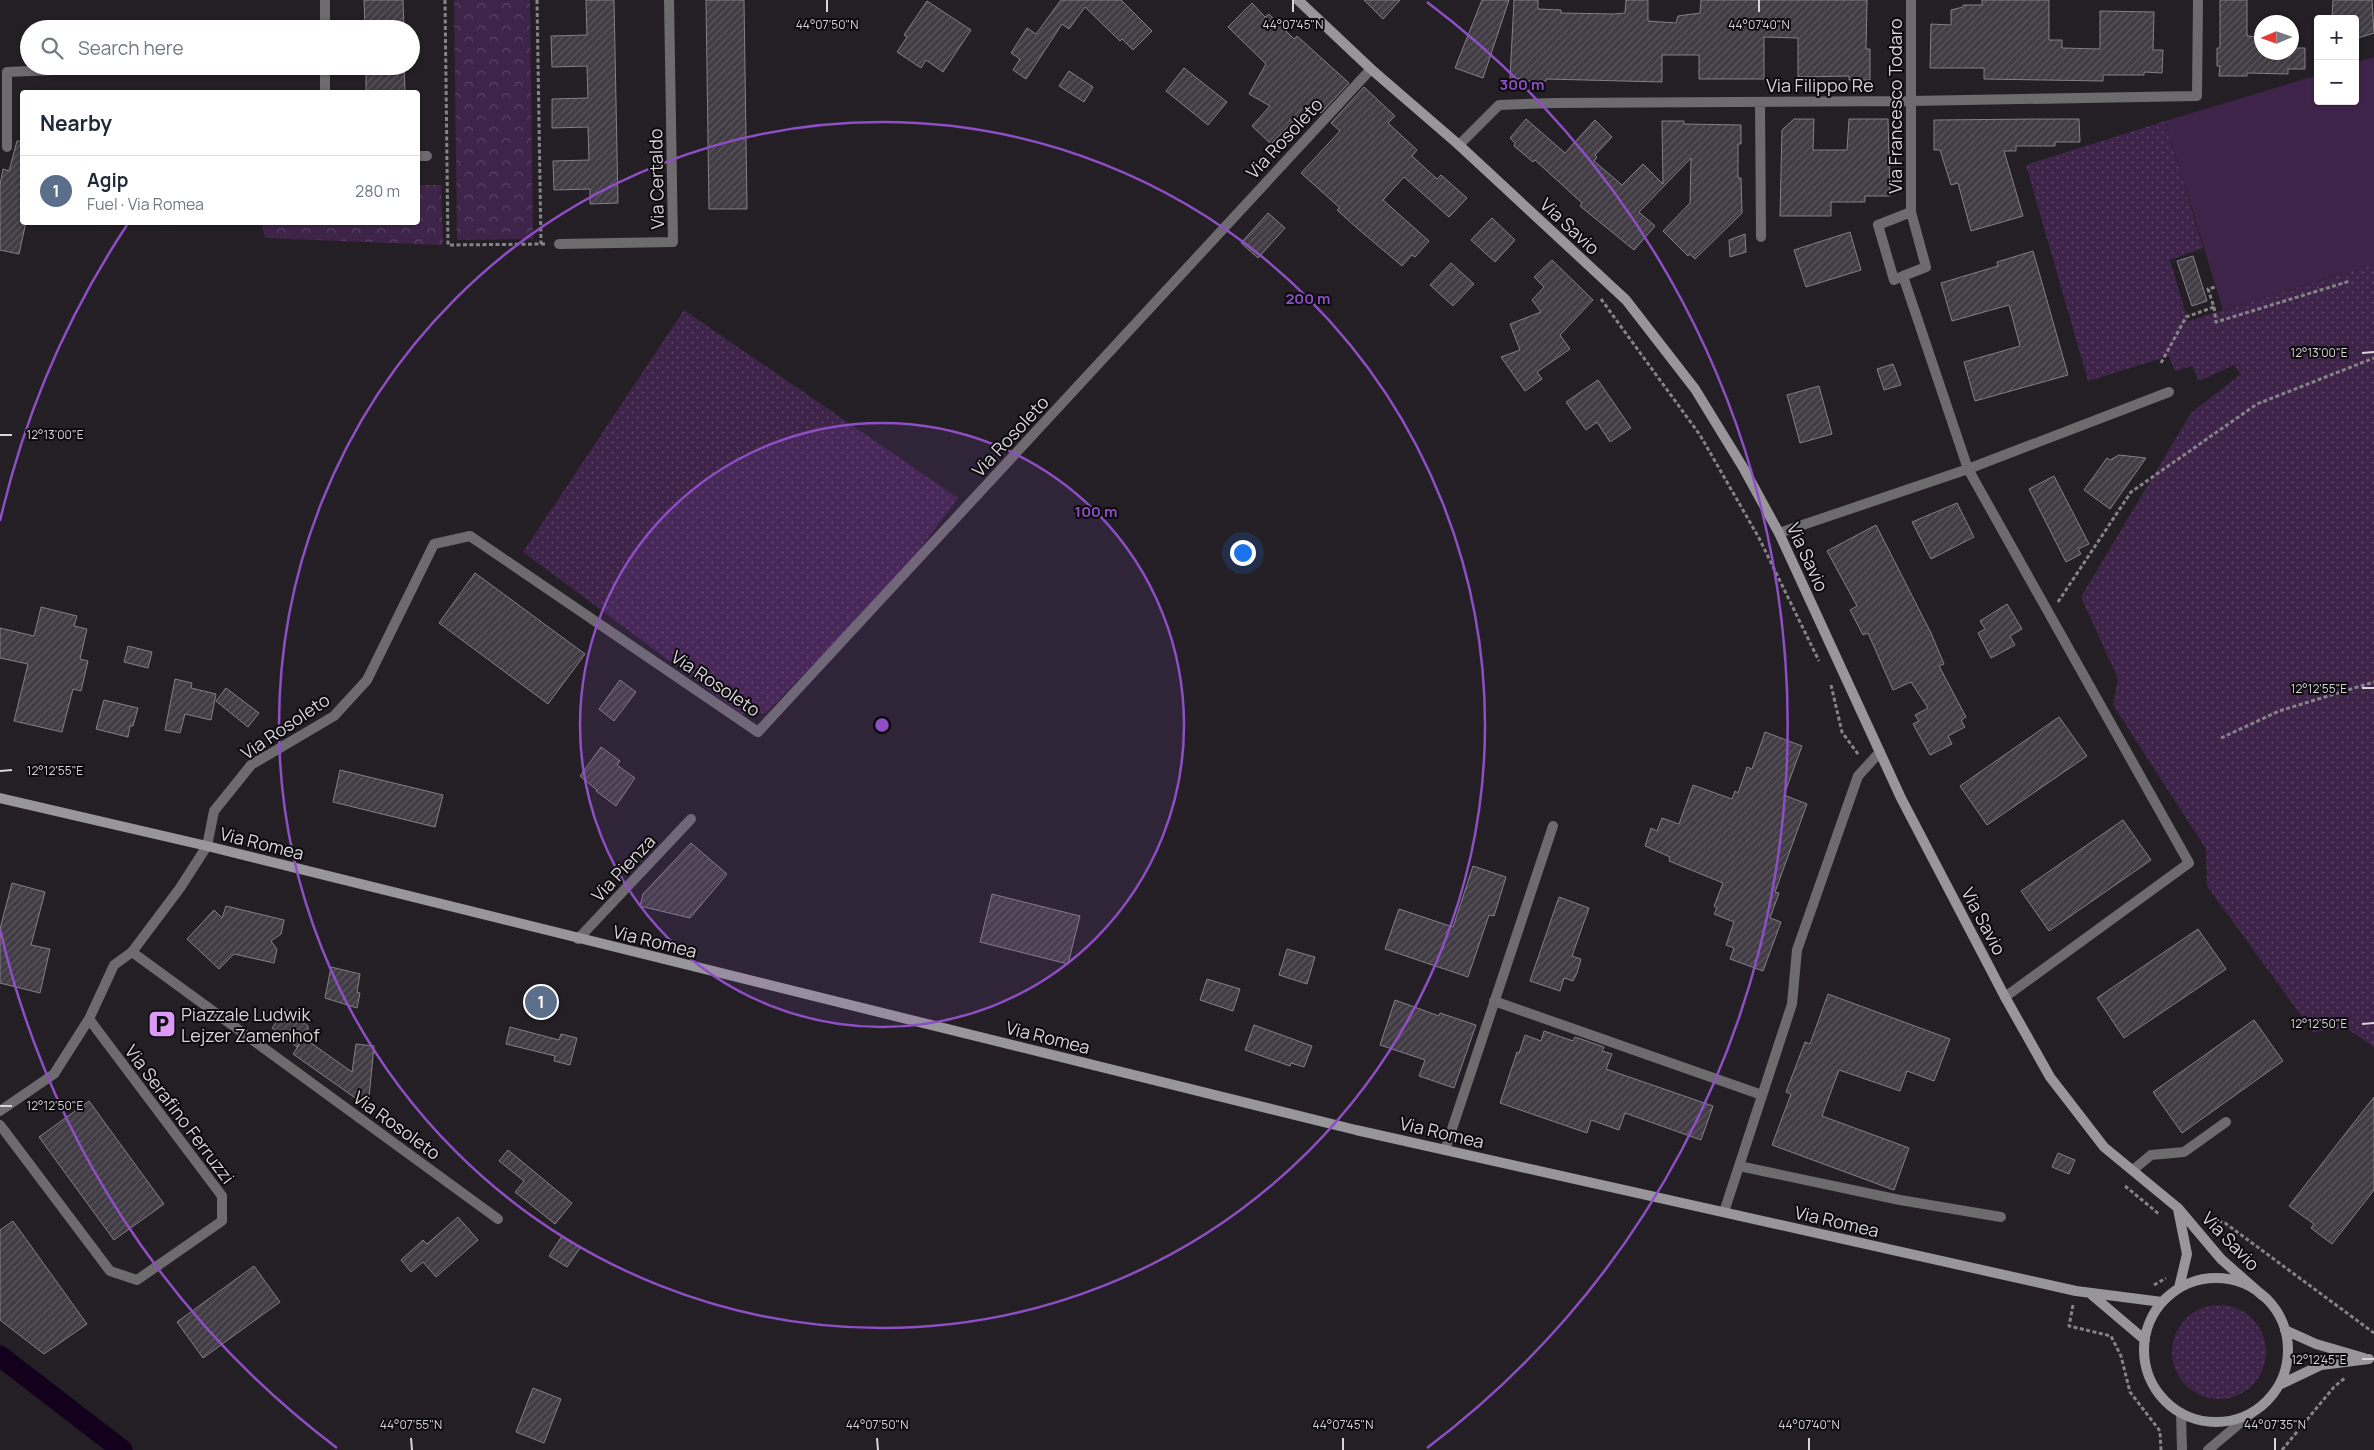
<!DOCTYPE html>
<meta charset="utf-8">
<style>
body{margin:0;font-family:Manrope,sans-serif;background:#f2f2f3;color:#1f2937}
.controls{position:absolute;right:15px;top:15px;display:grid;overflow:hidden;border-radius:5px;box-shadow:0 1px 4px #0004}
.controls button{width:45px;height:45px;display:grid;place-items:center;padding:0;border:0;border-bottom:1px solid #e0e1e3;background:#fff;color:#1f2937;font:25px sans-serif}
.compass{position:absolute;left:2254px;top:15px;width:45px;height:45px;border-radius:50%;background:#fff;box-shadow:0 1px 4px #0004;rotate:268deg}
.you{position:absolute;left:1242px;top:552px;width:18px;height:18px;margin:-12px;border:4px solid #fff;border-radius:50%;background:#1a73e8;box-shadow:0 0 0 8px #1a73e833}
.badge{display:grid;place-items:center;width:32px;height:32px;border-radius:50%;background:#ea580c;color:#fff;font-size:16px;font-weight:700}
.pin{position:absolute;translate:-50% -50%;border:2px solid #fff;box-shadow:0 1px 5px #0006}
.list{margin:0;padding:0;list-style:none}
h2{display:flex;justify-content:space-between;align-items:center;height:65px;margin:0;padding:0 20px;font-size:21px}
h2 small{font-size:16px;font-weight:400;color:#747a83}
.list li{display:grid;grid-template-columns:32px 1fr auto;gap:15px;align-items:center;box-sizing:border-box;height:70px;padding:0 20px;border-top:1px solid #e0e1e3}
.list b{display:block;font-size:19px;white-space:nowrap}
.list p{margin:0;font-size:16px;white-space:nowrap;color:#747a83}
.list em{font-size:16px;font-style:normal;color:#747a83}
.icon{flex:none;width:28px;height:28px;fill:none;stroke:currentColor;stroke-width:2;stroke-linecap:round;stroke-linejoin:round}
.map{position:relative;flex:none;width:2374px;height:1450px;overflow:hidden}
.search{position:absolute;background:#fff;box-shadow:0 1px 4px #0004;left:20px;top:20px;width:400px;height:55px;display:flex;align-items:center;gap:12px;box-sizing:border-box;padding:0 18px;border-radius:28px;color:#747a83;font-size:19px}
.panel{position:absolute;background:#fff;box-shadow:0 1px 4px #0004;left:20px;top:90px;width:400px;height:135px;border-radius:5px}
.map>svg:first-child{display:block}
</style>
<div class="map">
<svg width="2374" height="1450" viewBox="0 0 2374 1450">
<defs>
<pattern id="grass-dots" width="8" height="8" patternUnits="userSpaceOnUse" patternTransform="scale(1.25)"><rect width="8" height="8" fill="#3f244a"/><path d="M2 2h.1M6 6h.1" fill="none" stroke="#5a4364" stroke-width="1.8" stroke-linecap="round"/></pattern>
<pattern id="park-crowns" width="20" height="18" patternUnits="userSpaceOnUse" patternTransform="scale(1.25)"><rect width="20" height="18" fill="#3f244a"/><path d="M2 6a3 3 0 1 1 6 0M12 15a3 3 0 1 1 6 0" fill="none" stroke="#5a4364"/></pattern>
<pattern id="building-hatch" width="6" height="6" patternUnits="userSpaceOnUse" patternTransform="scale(1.25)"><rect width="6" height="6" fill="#413c43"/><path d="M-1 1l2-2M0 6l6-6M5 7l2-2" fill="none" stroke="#5c575e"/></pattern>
</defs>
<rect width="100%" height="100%" fill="#231f25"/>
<!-- grass -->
<path fill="url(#grass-dots)" d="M 2165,121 L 2203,248 L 2170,260 L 2188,321 L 2374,264 L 2374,1047 L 2346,1028 L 2313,1032 L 2207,886 L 2206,849 L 2113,705 L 2118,679 L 2081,597 L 2191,413 L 2241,374 L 2234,365 L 2199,381 L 2192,366 L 2175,371 L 2169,356 L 2088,381 L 2026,165 Z
M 684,310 L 958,498 L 898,578 L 766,713 L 741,714 L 523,552 Z
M2172 1352a47 47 0 1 1 94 0a47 47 0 1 1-94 0Z"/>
<!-- park -->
<path fill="url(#park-crowns)" d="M 454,0 L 530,0 L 533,239 L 457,240 Z
M 418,185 L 441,185 L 443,245 L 265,238 L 261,223 L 418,222 Z"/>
<!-- pitch -->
<path fill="#3f244a" d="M 2374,57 L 2374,264 L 2223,310 L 2165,121 L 2318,75 L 2318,101 L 2355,101 L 2355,63 Z"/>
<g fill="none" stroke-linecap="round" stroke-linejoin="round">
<!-- canal -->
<path stroke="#13001d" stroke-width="21" d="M 0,1356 L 122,1450"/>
</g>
<!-- building -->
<path fill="url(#building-hatch)" stroke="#847f87" d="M 364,0 L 403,0 L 404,29 L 365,29 Z
M 586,0 L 614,0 L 618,203 L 590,204 L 590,189 L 554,190 L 553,161 L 589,160 L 588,127 L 552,128 L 552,99 L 588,98 L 587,66 L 552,67 L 551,36 L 587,35 Z
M 706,0 L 744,0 L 747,209 L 709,209 Z
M 1061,0 L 1121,0 L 1152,31 L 1133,50 L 1122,39 L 1120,41 L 1085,7 L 1069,29 L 1062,24 L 1026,79 L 1013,70 L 1020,59 L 1011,53 L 1027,28 L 1036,34 Z
M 1364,0 L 1400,0 L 1383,19 Z
M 1482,0 L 1509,0 L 1483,78 L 1455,68 Z
M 1514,0 L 1538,0 L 1538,9 L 1561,10 L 1561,13 L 1614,14 L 1625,13 L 1626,0 L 1648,0 L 1648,21 L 1676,23 L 1678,16 L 1700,13 L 1701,0 L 1867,0 L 1866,49 L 1870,49 L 1870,80 L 1849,80 L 1849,76 L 1798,77 L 1798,38 L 1764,37 L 1764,79 L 1699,79 L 1699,55 L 1662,55 L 1662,82 L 1546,79 L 1546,81 L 1524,81 L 1524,79 L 1510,78 Z
M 1982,0 L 2049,0 L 2049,40 L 2062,40 L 2062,48 L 2100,49 L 2100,11 L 2154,12 L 2153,50 L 2163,50 L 2162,73 L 2144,72 L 2144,75 L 2103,75 L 2103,81 L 1984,79 L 1984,68 L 1930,68 L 1931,24 L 1951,25 L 1951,10 L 1963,7 L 1963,5 L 1982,5 Z
M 2220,0 L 2247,0 L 2247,36 L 2262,37 L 2262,52 L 2292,52 L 2292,48 L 2305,48 L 2305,69 L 2288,69 L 2288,74 L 2247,73 L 2247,76 L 2219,76 L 2220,66 L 2217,66 L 2217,48 L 2220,48 Z
M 2333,0 L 2372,0 L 2374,33 L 2355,39 L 2355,19 L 2332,19 Z
M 927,1 L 971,30 L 943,72 L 926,60 L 921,68 L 897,52 L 907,37 L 904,35 Z
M 1252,3 L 1265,17 L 1269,14 L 1294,39 L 1297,36 L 1349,83 L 1321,113 L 1317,109 L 1308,118 L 1302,112 L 1271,144 L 1252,126 L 1270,106 L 1249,94 L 1266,64 L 1228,27 Z
M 366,66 L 404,66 L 405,92 L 366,92 Z
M 1184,68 L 1227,102 L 1208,125 L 1166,91 Z
M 1069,71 L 1093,87 L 1084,102 L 1059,86 Z
M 1364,87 L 1395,116 L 1388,123 L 1417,150 L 1412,156 L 1437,179 L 1441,175 L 1467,198 L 1449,217 L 1404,177 L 1383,200 L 1429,241 L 1415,257 L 1412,255 L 1402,266 L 1357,228 L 1337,210 L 1340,208 L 1301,173 L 1340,131 L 1331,123 Z
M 1526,119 L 1565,153 L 1595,120 L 1612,137 L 1595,155 L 1597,157 L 1594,161 L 1622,185 L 1643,164 L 1663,184 L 1662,121 L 1684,121 L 1684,124 L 1741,125 L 1741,144 L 1738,144 L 1738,178 L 1741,178 L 1742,213 L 1695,259 L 1690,254 L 1688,256 L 1663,231 L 1690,203 L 1691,158 L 1639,212 L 1655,226 L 1634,250 L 1580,206 L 1582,203 L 1535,160 L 1533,162 L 1514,146 L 1515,143 L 1510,138 Z
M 1794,119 L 1814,119 L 1813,150 L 1847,150 L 1849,119 L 1888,119 L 1890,196 L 1865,196 L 1865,202 L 1831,202 L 1831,216 L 1780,216 L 1782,130 Z
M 2041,119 L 2079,119 L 2080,142 L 2055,142 L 2055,146 L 2016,146 L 2016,151 L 2004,151 L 2023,216 L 1971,231 L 1958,183 L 1951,185 L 1940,150 L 1934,150 L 1934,120 Z
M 17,141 L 22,141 L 22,222 L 26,222 L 19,254 L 0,250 L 0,185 L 3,169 L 9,171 Z
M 1268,213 L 1285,228 L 1258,258 L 1241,243 Z
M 1492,218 L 1515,240 L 1495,262 L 1471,240 Z
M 1850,232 L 1861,270 L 1806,287 L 1794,250 Z
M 1745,234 L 1746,252 L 1730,257 L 1729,240 Z
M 2033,251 L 2068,375 L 1975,401 L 1964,362 L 2020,346 L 2009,305 L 1952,321 L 1941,283 L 1998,266 L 1997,262 Z
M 2193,256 L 2207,301 L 2192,306 L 2177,261 Z
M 1552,260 L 1593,300 L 1560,335 L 1570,349 L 1537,372 L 1542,379 L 1525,391 L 1501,357 L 1520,350 L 1510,324 L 1541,312 L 1532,300 L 1544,287 L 1534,277 Z
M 1451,263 L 1474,284 L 1453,306 L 1430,285 Z
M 1893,364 L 1901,385 L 1884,390 L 1877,369 Z
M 1598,380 L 1631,428 L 1610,442 L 1597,422 L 1586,430 L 1566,402 Z
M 1819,386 L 1832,434 L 1800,443 L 1787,395 Z
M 2119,455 L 2146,458 L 2110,509 L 2084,490 L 2107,458 L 2110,460 Z
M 2054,476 L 2089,544 L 2078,549 L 2081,554 L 2066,562 L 2029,489 Z
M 1957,503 L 1974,537 L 1931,559 L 1912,522 Z
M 1876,525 L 1931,633 L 1944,664 L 1939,666 L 1966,717 L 1961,720 L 1965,727 L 1948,736 L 1952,744 L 1930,755 L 1913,724 L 1919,721 L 1915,715 L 1928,708 L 1911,682 L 1893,690 L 1868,633 L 1863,635 L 1850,610 L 1857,606 L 1827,551 Z
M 475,573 L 585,654 L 548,704 L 439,623 Z
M 2007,604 L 2022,629 L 2010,636 L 2015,645 L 1991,658 L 1978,633 L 1985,629 L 1980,621 Z
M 41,607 L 77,616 L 74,626 L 87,629 L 80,659 L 88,661 L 81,691 L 73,689 L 62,732 L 14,721 L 28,664 L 0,658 L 0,628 L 34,636 Z
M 128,646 L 152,652 L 148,668 L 124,662 Z
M 175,679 L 192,683 L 191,688 L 216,694 L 211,720 L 185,714 L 180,733 L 165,730 Z
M 620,680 L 636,692 L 614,721 L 599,709 Z
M 226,688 L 259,713 L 248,727 L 216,701 Z
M 104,700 L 138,708 L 133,726 L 130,726 L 128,737 L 96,729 Z
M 2059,717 L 2087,756 L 1987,825 L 1960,786 Z
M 1765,732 L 1802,746 L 1784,795 L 1807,804 L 1775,892 L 1779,893 L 1770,918 L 1781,922 L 1763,971 L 1730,959 L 1734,948 L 1726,945 L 1734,922 L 1714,914 L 1717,908 L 1714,906 L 1723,883 L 1669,861 L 1670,857 L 1645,846 L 1651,828 L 1657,831 L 1662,818 L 1679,824 L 1693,785 L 1732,799 L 1735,791 L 1738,793 L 1747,767 L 1752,769 Z
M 601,747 L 620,761 L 617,765 L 635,778 L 616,806 L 596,791 L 597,790 L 580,776 Z
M 340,770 L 443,795 L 435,827 L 333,802 Z
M 2123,820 L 2151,860 L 2049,931 L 2021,891 Z
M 691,843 L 727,874 L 690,918 L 640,906 L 643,894 Z
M 1473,866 L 1506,877 L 1494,916 L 1489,915 L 1468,977 L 1385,949 L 1399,909 L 1453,927 Z
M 12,883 L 45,892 L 31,945 L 50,949 L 40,993 L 0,983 L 0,929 Z
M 992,894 L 1080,916 L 1068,964 L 980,942 Z
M 1559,897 L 1589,908 L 1572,956 L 1581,959 L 1577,973 L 1573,981 L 1564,978 L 1560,991 L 1530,981 Z
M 226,906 L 284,920 L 281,934 L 271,941 L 277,949 L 274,963 L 234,954 L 219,969 L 187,939 L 214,910 L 222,918 Z
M 2198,929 L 2226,969 L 2124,1038 L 2097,998 Z
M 1287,949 L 1315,957 L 1307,984 L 1279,975 Z
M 331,967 L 360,974 L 357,992 L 360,993 L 357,1008 L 325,998 Z
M 1207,979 L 1240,989 L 1233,1011 L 1200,1000 Z
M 1828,994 L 1950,1039 L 1934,1081 L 1907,1071 L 1900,1091 L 1839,1070 L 1822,1116 L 1909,1148 L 1894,1190 L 1772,1145 L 1791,1094 L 1786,1092 L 1805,1042 L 1810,1044 Z
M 1395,1000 L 1439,1016 L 1440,1013 L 1476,1025 L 1454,1088 L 1419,1076 L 1425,1060 L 1380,1045 Z
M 286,1009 L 308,1026 L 308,1033 L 304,1038 L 352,1072 L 356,1044 L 374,1046 L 368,1107 L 293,1054 L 301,1042 L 297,1047 L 272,1028 Z
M 2254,1020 L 2283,1061 L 2182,1133 L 2153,1092 Z
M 1254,1025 L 1312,1046 L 1304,1067 L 1291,1063 L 1290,1066 L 1245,1050 Z
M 510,1027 L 559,1040 L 561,1034 L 577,1038 L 570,1065 L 554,1061 L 555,1056 L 506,1044 Z
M 1544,1031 L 1573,1041 L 1575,1037 L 1604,1047 L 1602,1051 L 1612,1054 L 1606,1069 L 1713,1106 L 1701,1140 L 1625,1113 L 1619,1130 L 1591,1120 L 1587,1133 L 1500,1103 L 1517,1052 L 1519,1053 L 1525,1035 L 1541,1041 Z
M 2374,1097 L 2374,1190 L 2332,1244 L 2311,1228 L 2314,1224 L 2289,1206 Z
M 89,1101 L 164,1204 L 114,1240 L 39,1137 Z
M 508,1150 L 572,1203 L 555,1224 L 515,1192 L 524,1181 L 499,1161 Z
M 2058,1153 L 2075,1160 L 2069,1174 L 2052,1167 Z
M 458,1217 L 478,1240 L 436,1277 L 423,1262 L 411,1272 L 401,1260 L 423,1240 L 427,1244 Z
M 13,1221 L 87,1324 L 44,1354 L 0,1320 L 0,1230 Z
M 562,1236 L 580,1248 L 567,1267 L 549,1256 Z
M 254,1266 L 280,1302 L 203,1358 L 177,1322 Z
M 533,1388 L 561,1399 L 544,1443 L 516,1432 Z"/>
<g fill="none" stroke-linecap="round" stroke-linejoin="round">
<!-- path -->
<path stroke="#868388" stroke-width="3" stroke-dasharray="4 2.5" stroke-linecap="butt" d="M 445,0 L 448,245 L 546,244
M 537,0 L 541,244
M 1601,299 L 1700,435 L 1759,538 L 1819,661
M 2214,307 L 2216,322 L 2350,281
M 2161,363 L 2186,317 L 2214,307 L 2208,289 L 2215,287
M 2058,602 L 2131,492 L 2257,404 L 2374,358
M 1831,685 L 1842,732 L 1858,754
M 2221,738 L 2279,711 L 2374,682
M 2125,1186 L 2159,1214
M 2206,1217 L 2225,1223 L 2374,1333
M 2154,1285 L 2166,1278
M 2073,1305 L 2069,1326 L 2111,1336 L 2121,1356 L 2130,1392 L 2160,1431 L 2161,1450
M 2282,1450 L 2334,1387 L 2346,1377"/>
<!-- lane -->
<path stroke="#6d6b6e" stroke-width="10" d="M 1494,1001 L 1762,1095
M 0,1111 L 54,1074 L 89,1019 L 114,965 L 132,952
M 0,1125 L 110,1271 L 137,1280 L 222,1221 L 222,1196 L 89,1019
M 1445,1150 L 1553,826
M 1739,1166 L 1900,1200 L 2001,1217
M 2133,1170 L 2151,1155 L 2184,1152 L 2226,1122
M 1724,1212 L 1792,1004 L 1797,950 L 1858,776 L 1880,752"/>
<!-- street -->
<path stroke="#6d6b6e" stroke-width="10" d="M 325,0 L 325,29
M 1911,0 L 1911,212
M 325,92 L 325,66
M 1760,102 L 1761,237
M 1459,145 L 1499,105 L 1554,103 L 1910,101 L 2197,96 L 2198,0
M 7,147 L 7,72 L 150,66
M 418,156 L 427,156
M 559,244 L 673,242 L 669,0
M 1903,276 L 1894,280 L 1878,225 L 1911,212 L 1926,267 L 1903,276 L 1968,469 L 2189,863 L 2005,997
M 1779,533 L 1968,469 L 2169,392
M 578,939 L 691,819
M 498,1219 L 132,952 L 180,888 L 207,846 L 214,811 L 251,765 L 334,716 L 367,680 L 434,544 L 470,536 L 758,732 L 1371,69
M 2181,1413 L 2182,1450
M 2208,1450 L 2252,1413"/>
<!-- secondary -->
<path stroke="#99969b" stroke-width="10" d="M 1298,0 L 1371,69 L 1459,145 L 1626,300 L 1695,389 L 1744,469 L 1779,533 L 1901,798 L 2005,997 L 2050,1077 L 2104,1147 L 2178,1208 L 2221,1259 L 2263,1296
M 0,798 L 207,846 L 1356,1130 L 2076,1291 L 2162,1302
M 2178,1209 L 2187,1254 L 2179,1288
M2144 1350a72 72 0 1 1 144 0a72 72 0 1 1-144 0Z
M 2092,1295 L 2145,1340
M 2285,1330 L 2316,1344 L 2364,1358
M 2279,1385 L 2321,1365 L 2369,1359"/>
</g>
<!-- ticks -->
<path fill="none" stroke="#d8d5d9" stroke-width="2" d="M 827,0 L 827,12M 1293,0 L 1293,12M 1759,0 L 1759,12M 2362,353 L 2374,352M 0,435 L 12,435M 2362,688 L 2374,688M 0,771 L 12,770M 2362,1024 L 2374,1023M 0,1106 L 12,1106M 2362,1359 L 2374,1359M 411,1438 L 412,1450M 877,1438 L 878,1450M 1343,1438 L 1343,1450M 1809,1438 L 1809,1450M 2275,1438 L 2275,1450"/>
<!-- distance rings -->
<circle cx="882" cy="725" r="302" fill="#8e4ec4" fill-opacity=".12"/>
<g fill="none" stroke="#8e4ec4" stroke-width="2.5">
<circle cx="882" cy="725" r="302"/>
<circle cx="882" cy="725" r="603"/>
<path d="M337 1448A905 905 0 0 1 0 929M0 521A905 905 0 0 1 127 225M1427 2A905 905 0 0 1 1427 1448"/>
</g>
<!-- icons -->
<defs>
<symbol id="parking-square" viewBox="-11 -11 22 22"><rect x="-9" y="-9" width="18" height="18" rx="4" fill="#da9af6" stroke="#0c0a0d"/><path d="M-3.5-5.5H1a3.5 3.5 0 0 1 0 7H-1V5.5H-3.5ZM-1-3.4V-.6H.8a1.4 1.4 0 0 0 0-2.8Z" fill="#111"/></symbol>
</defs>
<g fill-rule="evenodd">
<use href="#parking-square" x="146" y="1008" width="32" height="32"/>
</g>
<g text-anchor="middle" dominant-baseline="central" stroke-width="4" stroke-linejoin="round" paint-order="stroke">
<!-- street labels -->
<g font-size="18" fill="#d8d5d9" stroke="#0c0a0d">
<text x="1820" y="85">Via Filippo Re</text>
<text transform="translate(1895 106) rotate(-90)">Via Francesco Todaro</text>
<text transform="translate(1284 138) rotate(-47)">Via Rosoleto</text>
<text transform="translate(656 179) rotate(-91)">Via Certaldo</text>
<text transform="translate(1570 226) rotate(43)">Via Savio</text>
<text transform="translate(1010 436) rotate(-47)">Via Rosoleto</text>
<text transform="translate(1808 557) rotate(65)">Via Savio</text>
<text transform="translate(716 683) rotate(34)">Via Rosoleto</text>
<text transform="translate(285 726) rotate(-34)">Via Rosoleto</text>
<text transform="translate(262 843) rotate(14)">Via Romea</text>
<text transform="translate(623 868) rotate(-47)">Via Pienza</text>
<text transform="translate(1984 921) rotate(62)">Via Savio</text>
<text transform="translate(655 941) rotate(14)">Via Romea</text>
<text transform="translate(1048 1037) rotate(14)">Via Romea</text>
<text transform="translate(180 1114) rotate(53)">Via Serafino Ferruzzi</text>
<text transform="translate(397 1125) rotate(36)">Via Rosoleto</text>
<text transform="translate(1442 1132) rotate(13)">Via Romea</text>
<text transform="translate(1837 1221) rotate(13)">Via Romea</text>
<text transform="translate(2231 1241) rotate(46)">Via Savio</text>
</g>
<!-- poi labels -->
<g font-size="18" fill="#d8d5d9" stroke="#0c0a0d" text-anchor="start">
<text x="181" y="1014">Piazzale Ludwik<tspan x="181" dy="21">Lejzer Zamenhof</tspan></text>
</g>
</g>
<g font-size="12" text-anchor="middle" fill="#d8d5d9" stroke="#0c0a0d" stroke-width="4" stroke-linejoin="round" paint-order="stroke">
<text x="827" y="29">44°07'50"N</text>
<text x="1293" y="29">44°07'45"N</text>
<text x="1759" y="29">44°07'40"N</text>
<text x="2319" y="357">12°13'00"E</text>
<text x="55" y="439">12°13'00"E</text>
<text x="2319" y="693">12°12'55"E</text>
<text x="55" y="775">12°12'55"E</text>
<text x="2319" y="1028">12°12'50"E</text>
<text x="55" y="1110">12°12'50"E</text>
<text x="2319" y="1364">12°12'45"E</text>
<text x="411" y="1429">44°07'55"N</text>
<text x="877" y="1429">44°07'50"N</text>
<text x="1343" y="1429">44°07'45"N</text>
<text x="1809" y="1429">44°07'40"N</text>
<text x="2275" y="1429">44°07'35"N</text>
</g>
<circle cx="882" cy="725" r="8" fill="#8e4ec4" stroke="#0c0a0d" stroke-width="2.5"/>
<g font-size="15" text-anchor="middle" font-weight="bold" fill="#8e4ec4" stroke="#0c0a0d" stroke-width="4" stroke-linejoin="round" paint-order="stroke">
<text x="1522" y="90">300 m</text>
<text x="1308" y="304">200 m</text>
<text x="1096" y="517">100 m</text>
</g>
</svg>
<div class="controls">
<button>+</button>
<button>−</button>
</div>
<svg class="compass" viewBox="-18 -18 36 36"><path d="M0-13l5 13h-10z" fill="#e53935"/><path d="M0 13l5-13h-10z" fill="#747a83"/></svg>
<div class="you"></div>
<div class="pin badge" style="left:541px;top:1002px;background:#5c6f8a">1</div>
<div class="search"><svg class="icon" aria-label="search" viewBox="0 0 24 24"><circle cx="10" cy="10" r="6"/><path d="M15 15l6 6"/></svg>Search here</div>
<section class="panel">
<h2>Nearby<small></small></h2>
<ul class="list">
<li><span class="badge" style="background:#5c6f8a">1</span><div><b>Agip</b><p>Fuel · Via Romea</p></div><em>280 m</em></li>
</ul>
</section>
</div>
